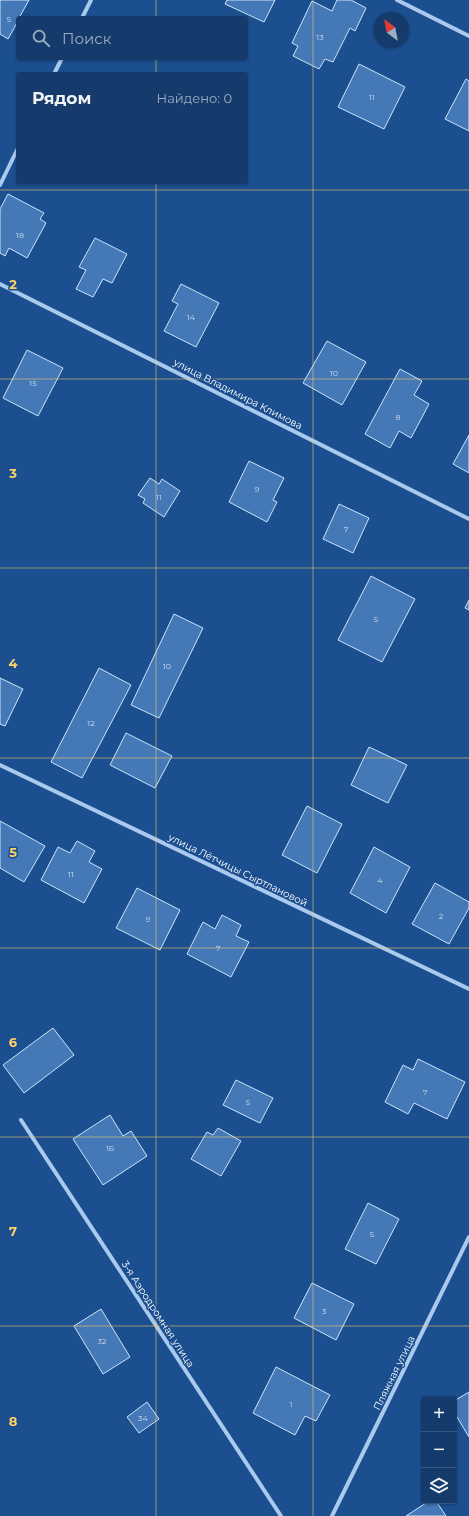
<!DOCTYPE html>
<html lang="ru">
<meta charset="utf-8">
<style>
body{margin:0;font-family:Montserrat,sans-serif;background:#214673;color:#f1f3f6}
.controls{position:absolute;right:12px;bottom:12px;display:grid;overflow:hidden;border-radius:4px;box-shadow:0 1px 3px #0004}
.controls button{width:36px;height:36px;display:grid;place-items:center;padding:0;border:0;border-bottom:1px solid #33557e;background:#143b6b;color:#f1f3f6;font:20px sans-serif}
.compass{position:absolute;left:373px;top:12px;width:36px;height:36px;border-radius:50%;background:#143b6b;box-shadow:0 1px 3px #0004;rotate:328deg}
.list{margin:0;padding:0;list-style:none}
h2{display:flex;justify-content:space-between;align-items:center;height:52px;margin:0;padding:0 16px;font-size:17px}
h2 small{font-size:13px;font-weight:400;color:#9dadc1}
.icon{flex:none;width:22px;height:22px;fill:none;stroke:currentColor;stroke-width:2;stroke-linecap:round;stroke-linejoin:round}
.map{position:relative;flex:none;width:469px;height:1516px;overflow:hidden}
.search{position:absolute;background:#143b6b;box-shadow:0 1px 3px #0004;left:16px;top:16px;width:232px;height:44px;display:flex;align-items:center;gap:10px;box-sizing:border-box;padding:0 14px;border-radius:4px;color:#9dadc1;font-size:15px}
.panel{position:absolute;background:#143b6b;box-shadow:0 1px 3px #0004;left:16px;top:72px;width:232px;height:112px;border-radius:4px}
.map>svg:first-child{display:block}
</style>
<div class="map">
<svg width="469" height="1516" viewBox="0 0 469 1516">
<rect width="100%" height="100%" fill="#1b4f8f"/>
<!-- building -->
<path fill="#4478b7" stroke="#cfe3fa" d="M 0,0 L 29,0 L 19,18 L 18,18 L 18,21 L 8,39 L 0,34 Z
M 227,0 L 275,0 L 264,22 L 225,4 Z
M 337,0 L 351,0 L 366,8 L 355,31 L 350,28 L 333,62 L 325,59 L 319,69 L 293,56 L 298,46 L 292,43 L 312,1 L 332,11 Z
M 359,64 L 405,87 L 384,129 L 338,107 Z
M 466,79 L 469,81 L 469,131 L 445,119 Z
M 8,194 L 44,213 L 40,219 L 46,223 L 27,258 L 9,248 L 5,256 L 0,253 L 0,209 Z
M 95,238 L 127,254 L 112,283 L 103,279 L 93,297 L 76,289 L 86,270 L 79,267 Z
M 181,284 L 219,303 L 196,347 L 164,331 L 178,304 L 172,301 Z
M 327,341 L 366,362 L 342,405 L 303,383 Z
M 27,350 L 63,368 L 38,416 L 3,398 Z
M 400,369 L 422,381 L 414,395 L 429,404 L 411,438 L 399,431 L 390,448 L 365,434 Z
M 469,435 L 469,473 L 453,464 Z
M 249,461 L 284,478 L 273,500 L 277,502 L 267,522 L 229,502 Z
M 150,478 L 159,484 L 162,479 L 180,491 L 164,517 L 143,503 L 145,499 L 138,495 Z
M 339,504 L 369,518 L 353,553 L 323,539 Z
M 371,576 L 415,599 L 382,662 L 338,640 Z
M 469,600 L 469,610 L 465,608 Z
M 174,614 L 203,628 L 159,718 L 131,705 Z
M 99,668 L 131,685 L 82,778 L 51,762 Z
M 0,678 L 23,689 L 5,726 L 0,724 Z
M 126,733 L 172,756 L 155,788 L 110,765 Z
M 369,747 L 407,765 L 388,803 L 351,785 Z
M 307,806 L 342,824 L 317,873 L 282,855 Z
M 0,821 L 45,846 L 24,882 L 0,868 Z
M 77,841 L 95,851 L 89,862 L 102,869 L 84,903 L 41,880 L 58,847 L 70,853 Z
M 374,847 L 410,867 L 386,913 L 350,893 Z
M 435,883 L 469,902 L 469,908 L 449,944 L 412,924 Z
M 137,888 L 180,910 L 160,950 L 116,928 Z
M 222,915 L 241,925 L 236,936 L 249,942 L 231,977 L 187,954 L 203,922 L 215,929 Z
M 53,1028 L 74,1055 L 24,1093 L 3,1065 Z
M 418,1059 L 465,1082 L 447,1119 L 414,1103 L 408,1114 L 385,1102 L 403,1065 L 413,1070 Z
M 236,1080 L 273,1098 L 260,1123 L 223,1105 Z
M 110,1115 L 123,1136 L 131,1131 L 147,1156 L 103,1185 L 73,1139 Z
M 218,1128 L 241,1141 L 221,1176 L 191,1159 L 207,1132 L 213,1135 Z
M 368,1203 L 399,1219 L 376,1264 L 345,1249 Z
M 312,1283 L 354,1304 L 336,1340 L 294,1318 Z
M 101,1309 L 130,1357 L 103,1374 L 74,1326 Z
M 276,1367 L 330,1395 L 316,1421 L 305,1416 L 295,1435 L 253,1413 Z
M 469,1392 L 469,1437 L 454,1412 L 454,1401 Z
M 147,1402 L 159,1419 L 139,1433 L 127,1417 Z
M 429,1501 L 436,1501 L 446,1516 L 406,1516 Z"/>
<g fill="none" stroke-linecap="round" stroke-linejoin="round">
<!-- minor -->
<path stroke="#a9c9ee" stroke-width="4" d="M 397,0 L 469,36
M 82,18 L 91,0
M 54,74 L 62,58
M 0,185 L 18,148
M 0,284 L 469,519
M 0,765 L 469,989
M 21,1120 L 281,1516
M 332,1516 L 469,1237"/>
</g>
<!-- grid -->
<path fill="none" stroke="#ffd166" stroke-width="1" stroke-opacity="0.55" d="M 156,0 L 156,18M 313,0 L 313,1516M 156,58 L 156,74M 156,182 L 156,1516M 0,190 L 469,190M 0,379 L 469,379M 0,568 L 469,568M 0,758 L 469,758M 0,948 L 469,948M 0,1137 L 469,1137M 0,1326 L 469,1326"/>
<g text-anchor="middle" dominant-baseline="central" stroke-width="3" stroke-linejoin="round" paint-order="stroke">
<!-- number labels -->
<g font-size="8" fill="#d0dded">
<text x="9" y="19">5</text>
<text x="320" y="37">13</text>
<text x="372" y="97">11</text>
<text x="20" y="235">18</text>
<text x="191" y="317">14</text>
<text x="334" y="373">10</text>
<text x="33" y="383">15</text>
<text x="398" y="417">8</text>
<text x="257" y="489">9</text>
<text x="159" y="497">11</text>
<text x="346" y="529">7</text>
<text x="376" y="619">5</text>
<text x="167" y="666">10</text>
<text x="91" y="723">12</text>
<text x="71" y="874">11</text>
<text x="380" y="880">4</text>
<text x="441" y="916">2</text>
<text x="148" y="919">9</text>
<text x="218" y="948">7</text>
<text x="425" y="1092">7</text>
<text x="248" y="1102">5</text>
<text x="110" y="1148">1Б</text>
<text x="372" y="1234">5</text>
<text x="324" y="1311">3</text>
<text x="102" y="1341">32</text>
<text x="291" y="1404">1</text>
<text x="143" y="1418">34</text>
</g>
<!-- street labels -->
<g font-size="10" fill="#fff" stroke="#1b4f8f">
<text transform="translate(238 394) rotate(27)">улица Владимира Климова</text>
<text transform="translate(238 870) rotate(26)">улица Лётчицы Сыртлановой</text>
<text transform="translate(158 1314) rotate(57)">3-я Аэродромная улица</text>
<text transform="translate(394 1373) rotate(-64)">Пляжная улица</text>
</g>
</g>
<g font-size="13" text-anchor="middle" font-weight="bold" fill="#ffd166" stroke="#1b4f8f" stroke-width="3" stroke-linejoin="round" paint-order="stroke">
<text x="13" y="289">2</text>
<text x="13" y="478">3</text>
<text x="13" y="668">4</text>
<text x="13" y="857">5</text>
<text x="13" y="1047">6</text>
<text x="13" y="1236">7</text>
<text x="13" y="1426">8</text>
</g>
</svg>
<div class="controls">
<button>+</button>
<button>−</button>
<button><svg class="icon" aria-label="layers" viewBox="0 0 24 24"><path d="M12 4l9 5-9 5-9-5zM3 14l9 5 9-5"/></svg></button>
</div>
<svg class="compass" viewBox="-18 -18 36 36"><path d="M0-13l5 13h-10z" fill="#e53935"/><path d="M0 13l5-13h-10z" fill="#9dadc1"/></svg>
<div class="search"><svg class="icon" aria-label="search" viewBox="0 0 24 24"><circle cx="10" cy="10" r="6"/><path d="M15 15l6 6"/></svg>Поиск</div>
<section class="panel">
<h2>Рядом<small>Найдено: 0</small></h2>
<ul class="list">
</ul>
</section>
</div>
